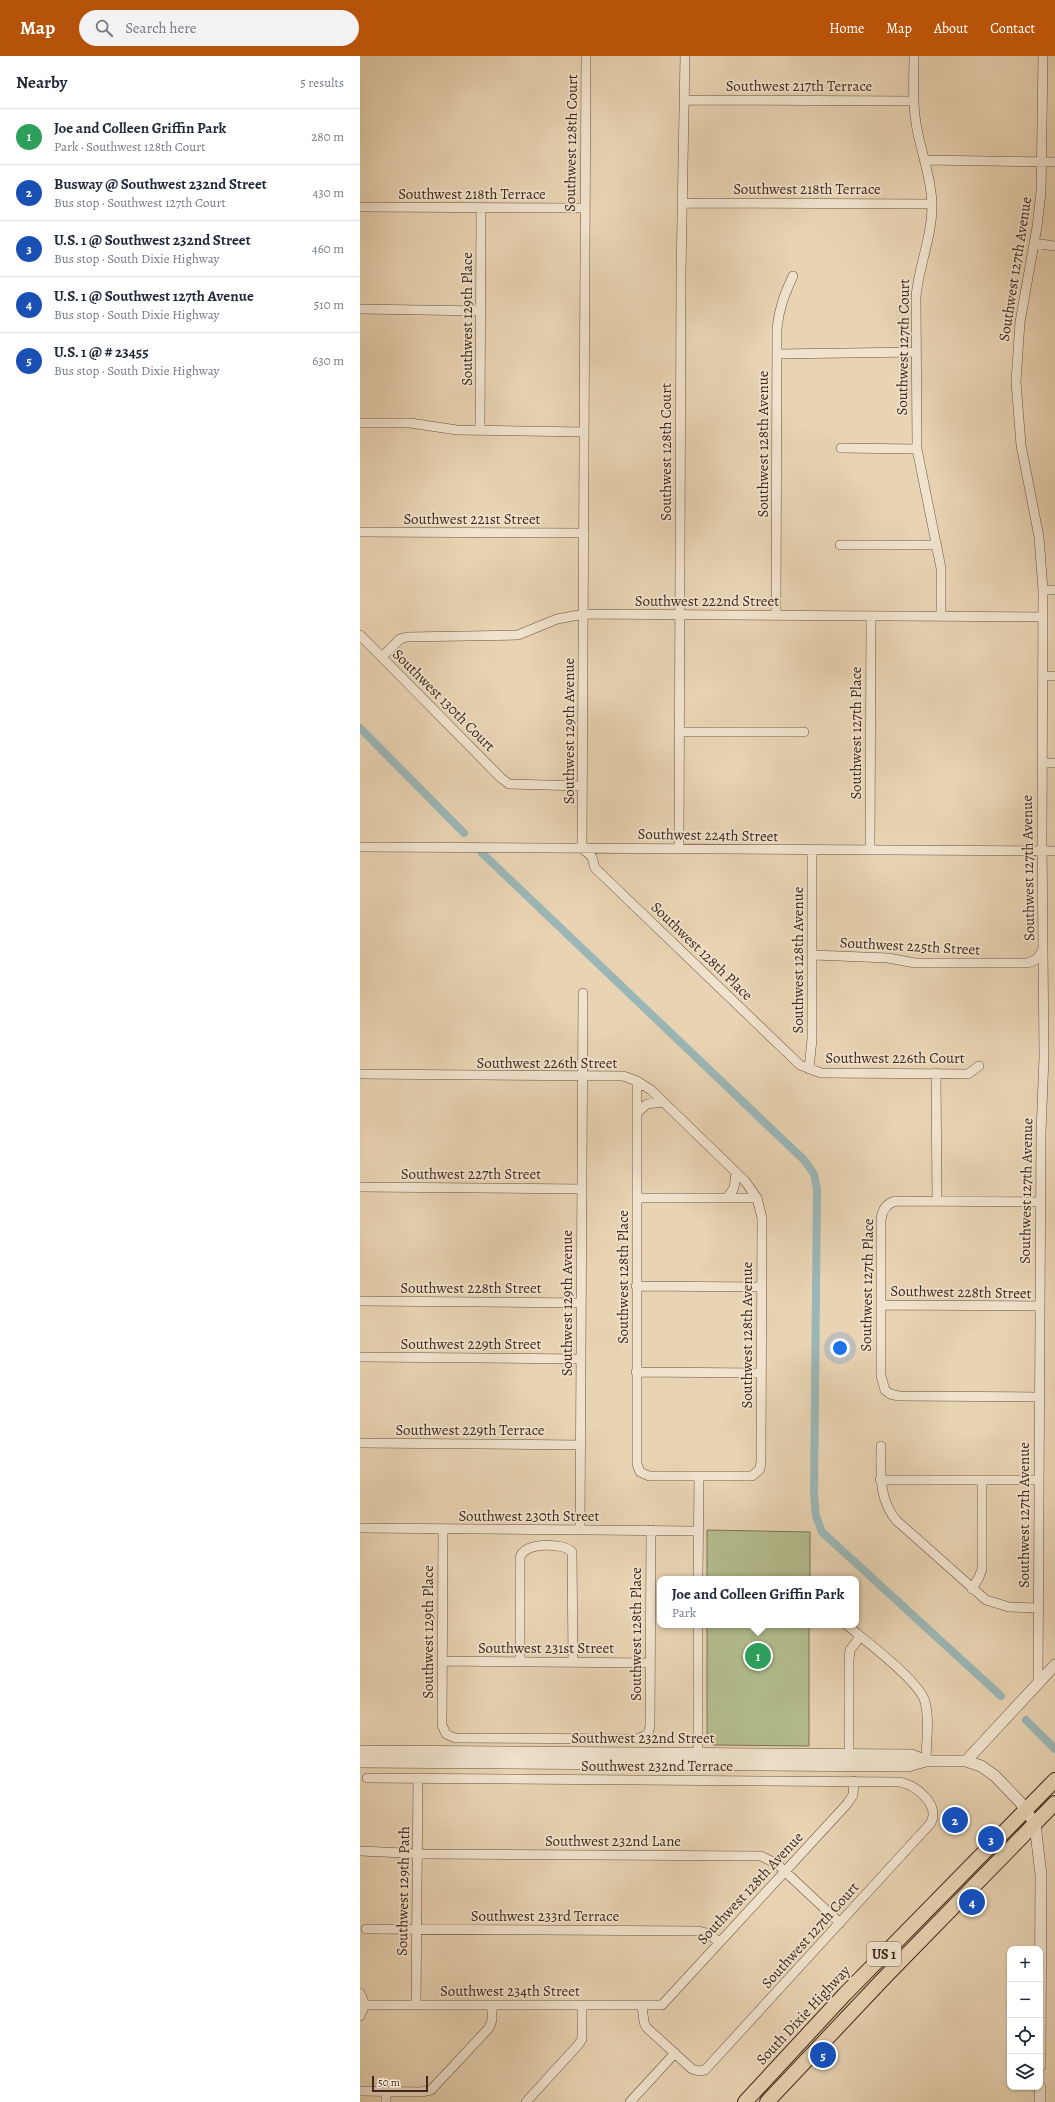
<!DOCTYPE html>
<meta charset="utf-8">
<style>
body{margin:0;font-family:Alegreya,serif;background:#f2f2f3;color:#1f2937}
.controls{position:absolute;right:12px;bottom:12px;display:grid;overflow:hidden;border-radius:8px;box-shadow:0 1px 3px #0004}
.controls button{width:36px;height:36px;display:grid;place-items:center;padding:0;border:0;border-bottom:1px solid #e0e1e3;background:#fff;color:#1f2937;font:20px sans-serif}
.scale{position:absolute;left:12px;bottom:10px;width:56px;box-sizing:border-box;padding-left:4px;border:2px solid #40281b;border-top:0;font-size:11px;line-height:14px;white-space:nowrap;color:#40281b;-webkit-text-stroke:3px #f0e2cd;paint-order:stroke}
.you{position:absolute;left:480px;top:1292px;width:14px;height:14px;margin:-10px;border:3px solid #fff;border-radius:50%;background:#1a73e8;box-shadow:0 0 0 6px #1a73e833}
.badge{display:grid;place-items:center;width:26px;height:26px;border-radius:50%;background:#b45309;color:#fff;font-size:13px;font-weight:700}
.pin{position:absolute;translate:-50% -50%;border:2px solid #fff;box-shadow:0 1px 4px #0006}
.popup{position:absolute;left:297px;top:1520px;width:202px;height:52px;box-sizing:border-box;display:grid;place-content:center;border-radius:8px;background:#fff;filter:drop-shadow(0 1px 3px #0005);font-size:13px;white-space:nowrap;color:#747a83}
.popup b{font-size:15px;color:#1f2937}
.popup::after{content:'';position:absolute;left:50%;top:100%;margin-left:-8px;border:8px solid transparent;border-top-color:#fff}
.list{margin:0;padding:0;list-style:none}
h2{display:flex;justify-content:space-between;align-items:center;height:52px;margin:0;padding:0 16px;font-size:17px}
h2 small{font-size:13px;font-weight:400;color:#747a83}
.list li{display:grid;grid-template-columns:26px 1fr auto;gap:12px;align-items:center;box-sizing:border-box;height:56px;padding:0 16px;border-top:1px solid #e0e1e3}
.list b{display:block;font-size:15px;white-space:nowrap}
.list p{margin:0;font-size:13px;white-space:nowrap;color:#747a83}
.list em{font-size:13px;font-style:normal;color:#747a83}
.icon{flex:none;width:22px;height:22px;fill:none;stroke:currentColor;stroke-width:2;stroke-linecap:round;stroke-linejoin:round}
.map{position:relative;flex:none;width:695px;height:2046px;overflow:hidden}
header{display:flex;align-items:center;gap:24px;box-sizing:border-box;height:56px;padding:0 20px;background:#b45309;color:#fff}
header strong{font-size:19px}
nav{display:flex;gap:22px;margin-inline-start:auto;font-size:14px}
.search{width:280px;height:36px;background:#f2f2f3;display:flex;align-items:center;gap:10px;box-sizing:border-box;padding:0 14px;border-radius:22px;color:#747a83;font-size:15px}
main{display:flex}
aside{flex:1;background:#fff}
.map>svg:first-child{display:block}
</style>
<header>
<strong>Map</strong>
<div class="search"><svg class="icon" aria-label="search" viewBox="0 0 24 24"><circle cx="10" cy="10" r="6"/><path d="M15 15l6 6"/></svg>Search here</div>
<nav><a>Home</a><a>Map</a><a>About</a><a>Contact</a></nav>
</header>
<main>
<aside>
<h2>Nearby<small>5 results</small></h2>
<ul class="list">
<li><span class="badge" style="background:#2e9e5b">1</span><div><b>Joe and Colleen Griffin Park</b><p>Park · Southwest 128th Court</p></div><em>280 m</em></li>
<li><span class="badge" style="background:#1a4fb4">2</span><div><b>Busway @ Southwest 232nd Street</b><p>Bus stop · Southwest 127th Court</p></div><em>430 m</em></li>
<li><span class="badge" style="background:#1a4fb4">3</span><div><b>U.S. 1 @ Southwest 232nd Street</b><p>Bus stop · South Dixie Highway</p></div><em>460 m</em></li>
<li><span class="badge" style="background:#1a4fb4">4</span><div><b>U.S. 1 @ Southwest 127th Avenue</b><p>Bus stop · South Dixie Highway</p></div><em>510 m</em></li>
<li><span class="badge" style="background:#1a4fb4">5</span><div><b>U.S. 1 @ # 23455</b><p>Bus stop · South Dixie Highway</p></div><em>630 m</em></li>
</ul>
</aside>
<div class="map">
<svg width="695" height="2046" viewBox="0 0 695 2046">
<rect width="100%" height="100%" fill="#e8d3b2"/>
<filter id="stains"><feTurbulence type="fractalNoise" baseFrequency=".005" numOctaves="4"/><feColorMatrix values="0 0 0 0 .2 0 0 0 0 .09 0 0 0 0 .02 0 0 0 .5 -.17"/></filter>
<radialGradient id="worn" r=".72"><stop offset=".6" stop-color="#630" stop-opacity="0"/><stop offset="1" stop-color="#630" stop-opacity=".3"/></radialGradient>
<!-- park -->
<path fill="#b4bd8e" stroke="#7a7254" d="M 347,1474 L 450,1476 L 450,1523 L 347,1523 Z
M 347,1569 L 449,1569 L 449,1690 L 353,1689 L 347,1682 Z"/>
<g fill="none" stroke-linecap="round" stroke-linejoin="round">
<!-- canal -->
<path stroke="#9bb6b6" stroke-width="8" d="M 0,672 L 104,777
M 122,797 L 444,1104 L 454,1118 L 457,1133 L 454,1438 L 456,1460 L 462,1476 L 641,1640
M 666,1664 L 695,1693"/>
<defs>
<path id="minor" d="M 226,0 L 222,792 L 232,801 L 235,812 L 440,1009 L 461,1017 L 608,1018 L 619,1010
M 554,0 C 554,22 552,45 556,67 C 560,94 571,119 572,147 C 573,178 559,209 556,240 L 557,393 L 581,512 L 581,560
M 324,44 L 554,45
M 566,104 L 695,106
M 322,147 L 572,148
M 0,151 L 225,152
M 674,187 L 695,190
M 0,253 L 121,255
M 417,298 L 556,296
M 0,367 L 50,367 L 97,374 L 224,376
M 120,374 L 121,152
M 481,392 L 557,393
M 0,476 L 224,477
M 480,489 L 577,489
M 683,534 L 695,534
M 416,560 L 417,272 C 419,252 425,237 433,220
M 0,579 L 141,722 L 149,728 L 222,730
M 22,601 L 40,583 L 47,581 L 158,579 L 197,563 L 224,558 L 683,561
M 683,620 L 695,620
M 319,676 L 444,676
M 682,707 L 695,707
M 0,791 L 695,795
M 319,792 L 321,217 L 325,0
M 510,794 L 511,560
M 453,899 L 528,902 L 555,907 L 667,907 C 676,905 680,901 683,892
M 449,1013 L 452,983 L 452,794
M 576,1017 L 577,1145
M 0,1018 L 263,1020 L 277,1025 L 291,1034 L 385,1125 L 397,1142 L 402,1162 L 401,1405 L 400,1413 L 392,1420 L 289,1420 L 280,1416 L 277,1408 L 277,1025
M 278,1056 L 287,1048 L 303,1046
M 0,1131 L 222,1133
M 277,1142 L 397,1142
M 367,1142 L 374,1132 L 376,1117
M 276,1230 L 401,1231
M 0,1245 L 221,1247
M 521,1249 L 680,1250
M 0,1301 L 221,1303
M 276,1316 L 401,1317
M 680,1341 L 539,1340 L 530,1338 L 525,1334 L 521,1320 L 521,1164 C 522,1154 526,1147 536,1145 L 681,1146
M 0,1387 L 220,1389
M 521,1390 C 521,1418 518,1443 537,1465 L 626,1544 L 649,1551 L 679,1552
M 520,1424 L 679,1424
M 0,1472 L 338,1475
M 83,1473 L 82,1669 L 86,1678 L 95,1682 L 277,1683 L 288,1678 L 290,1670 L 291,1474
M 220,1474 L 223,937
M 338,1523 L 339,1420
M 612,1533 L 619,1521 L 622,1513 L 622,1424
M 487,1569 C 505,1585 560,1625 565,1646 C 570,1664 566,1686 566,1705
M 82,1605 L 290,1607
M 160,1606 L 160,1502 C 163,1485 205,1487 212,1496 L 213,1606
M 678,1627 L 681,1077 L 684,1001 L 682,784 L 683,534 L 679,481 L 661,389 L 656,326 L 660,266 L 677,171 L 681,136 L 683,0
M 338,1703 L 338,1569
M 489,1704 L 489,1604 L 490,1594 L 500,1581
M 7,1722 L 538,1726 C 555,1727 582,1750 570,1768 L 345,2014 L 339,2015 L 332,2013 L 286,1971 L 284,1966 L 282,1950
M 0,1795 L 67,1798 L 401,1800 L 417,1808 L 480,1867
M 6,1873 L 339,1875 L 350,1878 L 359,1887
M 0,1937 L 5,1949 L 0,1960
M 56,1948 L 58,1722
M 5,1949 L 302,1949 L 487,1748 L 493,1739 L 494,1725
M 0,2035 L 61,2036 L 71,2034 L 129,1972 L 132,1964 L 132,1949
M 26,2046 L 26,2035
M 166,2046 L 218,1989 L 222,1983 L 222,1949
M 270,2046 L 315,1997"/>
<path id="tertiary" d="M 0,1695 L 552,1699 L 566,1705
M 606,1705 L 695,1609
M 0,1706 L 548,1710 L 566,1705 L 606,1705 L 621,1710 L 635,1720 L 660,1746 L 675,1768 L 681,1819 L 680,2010
M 680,2046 L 680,2031"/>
<path id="trunk" d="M 385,2046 L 485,1938 L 695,1724
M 407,2046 L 526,1920 L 695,1747"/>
</defs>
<!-- minor casing -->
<use href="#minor" stroke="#6a5341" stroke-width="10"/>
<!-- tertiary casing -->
<use href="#tertiary" stroke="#6a5341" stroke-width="12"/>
<!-- trunk casing -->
<use href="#trunk" stroke="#40281b" stroke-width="16"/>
<!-- minor -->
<use href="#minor" stroke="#f0e2cd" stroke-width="9"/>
<!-- tertiary -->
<use href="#tertiary" stroke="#f0e2cd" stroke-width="11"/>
<!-- trunk -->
<use href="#trunk" stroke="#e8d3b2" stroke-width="14"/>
</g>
<g text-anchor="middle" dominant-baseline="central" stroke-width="3.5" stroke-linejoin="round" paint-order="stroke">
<!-- shield labels -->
<rect fill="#f0e2cd" stroke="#756050" stroke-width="1" x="507" y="1886" width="34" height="24" rx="3"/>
<g font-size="14" font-weight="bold" fill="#40281b">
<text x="524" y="1898">US 1</text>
</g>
<!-- street labels -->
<g font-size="15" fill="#40281b" stroke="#f0e2cd">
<text x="439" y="30">Southwest 217th Terrace</text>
<text transform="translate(211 87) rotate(-89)">Southwest 128th Court</text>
<text x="447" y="133">Southwest 218th Terrace</text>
<text x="112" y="138">Southwest 218th Terrace</text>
<text transform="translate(655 213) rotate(-81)">Southwest 127th Avenue</text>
<text transform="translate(107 263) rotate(-90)">Southwest 129th Place</text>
<text transform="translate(543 291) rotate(-89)">Southwest 127th Court</text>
<text transform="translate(403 388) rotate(-90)">Southwest 128th Avenue</text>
<text transform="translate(306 396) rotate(-90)">Southwest 128th Court</text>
<text x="112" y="463">Southwest 221st Street</text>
<text x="347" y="545">Southwest 222nd Street</text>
<text transform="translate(84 644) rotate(45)">Southwest 130th Court</text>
<text transform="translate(209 675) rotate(-90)">Southwest 129th Avenue</text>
<text transform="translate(496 677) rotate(-90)">Southwest 127th Place</text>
<text transform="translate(348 779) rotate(1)">Southwest 224th Street</text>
<text transform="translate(668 812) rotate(-91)">Southwest 127th Avenue</text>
<text transform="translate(550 890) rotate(3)">Southwest 225th Street</text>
<text transform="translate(342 895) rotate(44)">Southwest 128th Place</text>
<text transform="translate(438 904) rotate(-90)">Southwest 128th Avenue</text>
<text x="535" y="1002">Southwest 226th Court</text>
<text x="187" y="1007">Southwest 226th Street</text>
<text x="111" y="1118">Southwest 227th Street</text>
<text transform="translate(666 1135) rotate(-89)">Southwest 127th Avenue</text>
<text transform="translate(263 1221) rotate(-90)">Southwest 128th Place</text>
<text transform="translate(507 1229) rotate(-89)">Southwest 127th Place</text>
<text x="111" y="1232">Southwest 228th Street</text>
<text transform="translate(601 1236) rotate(1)">Southwest 228th Street</text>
<text transform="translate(207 1247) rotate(-90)">Southwest 129th Avenue</text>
<text transform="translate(387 1279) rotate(-90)">Southwest 128th Avenue</text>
<text x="111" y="1288">Southwest 229th Street</text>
<text x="110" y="1374">Southwest 229th Terrace</text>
<text transform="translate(664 1459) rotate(-90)">Southwest 127th Avenue</text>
<text x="169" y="1460">Southwest 230th Street</text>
<text transform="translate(68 1576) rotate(-90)">Southwest 129th Place</text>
<text transform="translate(276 1578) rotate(-90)">Southwest 128th Place</text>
<text x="186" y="1592">Southwest 231st Street</text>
<text x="283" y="1682">Southwest 232nd Street</text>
<text x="297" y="1710">Southwest 232nd Terrace</text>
<text x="253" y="1785">Southwest 232nd Lane</text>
<text transform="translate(390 1832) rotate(-47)">Southwest 128th Avenue</text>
<text transform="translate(43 1835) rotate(-89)">Southwest 129th Path</text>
<text x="185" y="1860">Southwest 233rd Terrace</text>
<text transform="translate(450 1879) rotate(-48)">Southwest 127th Court</text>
<text x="150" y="1935">Southwest 234th Street</text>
<text transform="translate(443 1959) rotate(-47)">South Dixie Highway</text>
</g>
</g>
<rect width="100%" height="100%" filter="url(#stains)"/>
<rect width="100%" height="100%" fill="url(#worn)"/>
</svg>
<div class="controls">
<button>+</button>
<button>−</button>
<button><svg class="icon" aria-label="locate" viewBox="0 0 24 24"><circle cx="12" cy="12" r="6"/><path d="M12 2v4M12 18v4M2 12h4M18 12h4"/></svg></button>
<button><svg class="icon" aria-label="layers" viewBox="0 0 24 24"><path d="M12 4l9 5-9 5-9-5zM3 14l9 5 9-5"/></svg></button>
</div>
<div class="scale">50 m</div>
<div class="you"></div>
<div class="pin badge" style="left:398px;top:1600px;background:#2e9e5b">1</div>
<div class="popup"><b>Joe and Colleen Griffin Park</b>Park</div>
<div class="pin badge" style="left:595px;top:1764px;background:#1a4fb4">2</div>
<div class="pin badge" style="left:631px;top:1783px;background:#1a4fb4">3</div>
<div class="pin badge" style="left:612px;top:1846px;background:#1a4fb4">4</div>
<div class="pin badge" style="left:463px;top:1999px;background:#1a4fb4">5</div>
</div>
</main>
